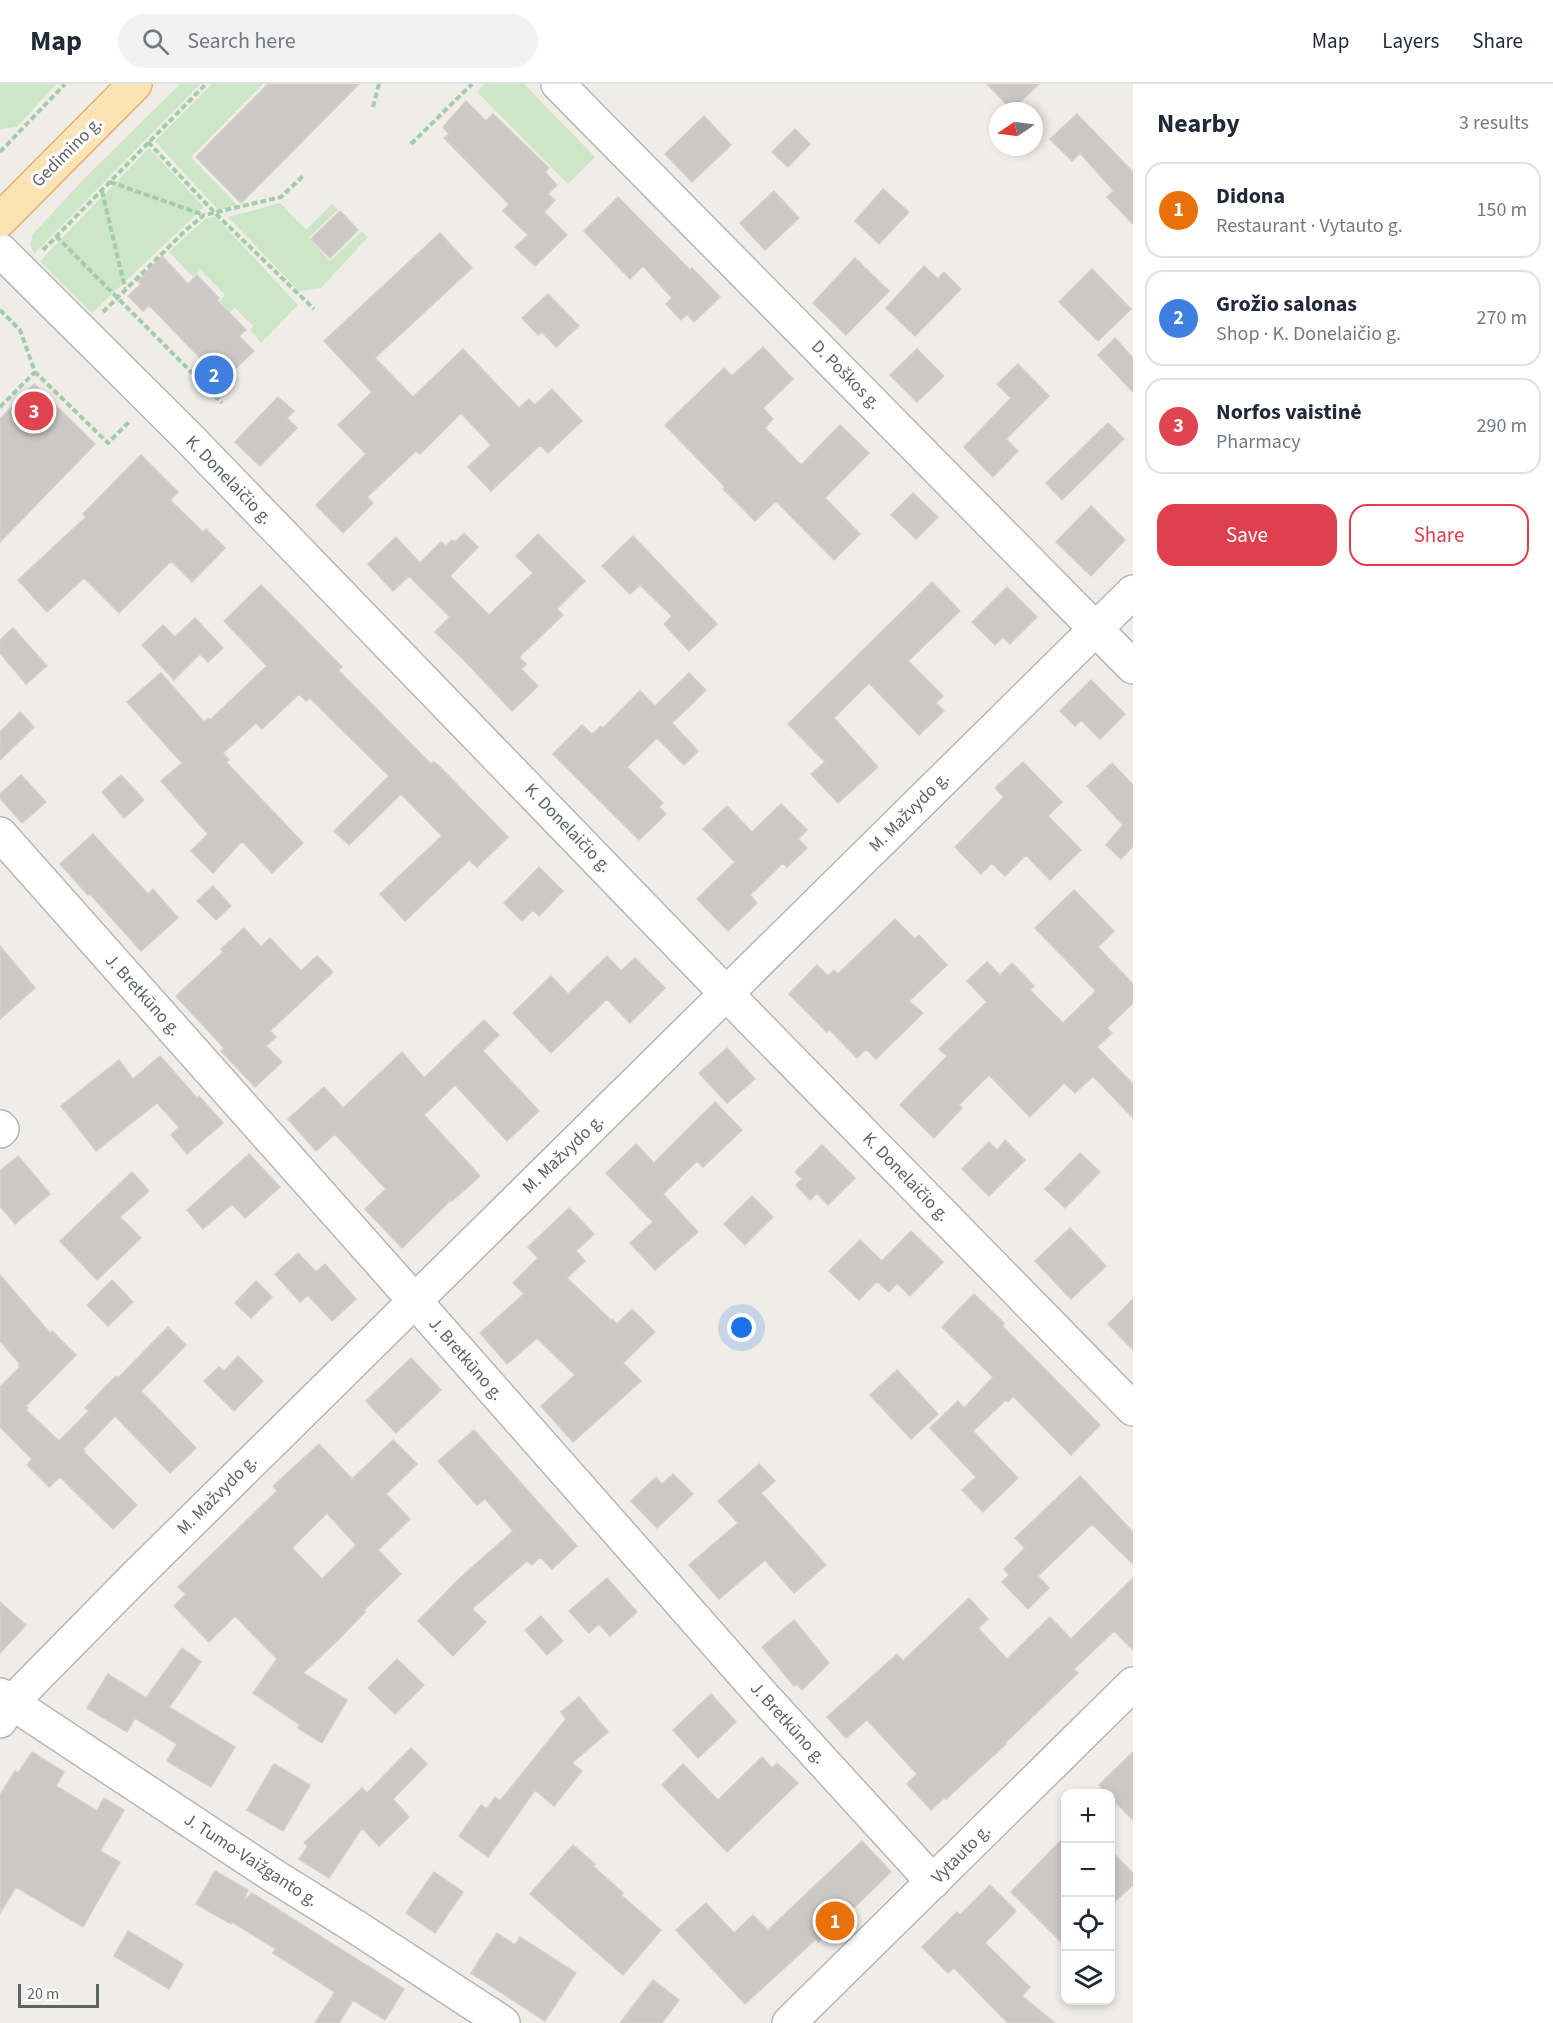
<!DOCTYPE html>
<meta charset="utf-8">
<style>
body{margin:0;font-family:"Source Sans 3",sans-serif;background:#f2f2f3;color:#1f2937}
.controls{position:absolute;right:18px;bottom:18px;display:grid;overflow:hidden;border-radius:12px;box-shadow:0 3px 9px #0003}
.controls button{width:54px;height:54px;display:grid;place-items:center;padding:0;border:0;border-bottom:2px solid #e0e1e3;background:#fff;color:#1f2937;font:30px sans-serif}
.compass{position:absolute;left:989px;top:18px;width:54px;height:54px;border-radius:50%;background:#fff;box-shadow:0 3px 9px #0003;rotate:257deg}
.scale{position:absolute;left:18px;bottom:15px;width:81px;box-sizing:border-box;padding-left:6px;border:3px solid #5f6467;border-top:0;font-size:16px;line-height:21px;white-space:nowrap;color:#5f6467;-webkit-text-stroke:4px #fff;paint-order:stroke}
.you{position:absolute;left:742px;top:1244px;width:21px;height:21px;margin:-15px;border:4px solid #fff;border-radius:50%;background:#1a73e8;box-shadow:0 0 0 9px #1a73e833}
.badge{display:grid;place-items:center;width:39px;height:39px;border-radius:50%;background:#df404d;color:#fff;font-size:20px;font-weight:700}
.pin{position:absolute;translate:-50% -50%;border:3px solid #fff;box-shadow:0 2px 6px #0006}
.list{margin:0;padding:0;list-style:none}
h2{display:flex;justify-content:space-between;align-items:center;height:78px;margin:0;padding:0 24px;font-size:26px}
h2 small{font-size:20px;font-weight:400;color:#747a83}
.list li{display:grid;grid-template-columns:39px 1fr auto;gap:18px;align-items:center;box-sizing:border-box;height:96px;margin:0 12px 12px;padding:0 12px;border:2px solid #e0e1e3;border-radius:18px}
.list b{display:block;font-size:22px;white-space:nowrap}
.list p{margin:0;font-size:20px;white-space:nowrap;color:#747a83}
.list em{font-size:20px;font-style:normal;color:#747a83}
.actions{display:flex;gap:12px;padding:18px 24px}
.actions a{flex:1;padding:14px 0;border:2px solid #df404d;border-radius:18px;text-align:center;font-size:21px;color:#df404d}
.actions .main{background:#df404d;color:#fff}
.icon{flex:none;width:33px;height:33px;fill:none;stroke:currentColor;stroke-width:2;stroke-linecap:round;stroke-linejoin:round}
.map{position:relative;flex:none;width:1133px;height:1939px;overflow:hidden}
header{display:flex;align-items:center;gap:36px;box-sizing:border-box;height:84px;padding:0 30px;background:#fff;border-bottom:2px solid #e0e1e3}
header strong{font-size:28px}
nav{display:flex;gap:33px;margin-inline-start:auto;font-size:21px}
.search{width:420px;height:54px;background:#f2f2f3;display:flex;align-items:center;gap:15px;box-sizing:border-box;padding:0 21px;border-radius:33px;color:#747a83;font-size:22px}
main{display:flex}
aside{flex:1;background:#fff}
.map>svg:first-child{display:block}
</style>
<header>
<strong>Map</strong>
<div class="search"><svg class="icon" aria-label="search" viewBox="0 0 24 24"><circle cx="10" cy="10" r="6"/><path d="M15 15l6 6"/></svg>Search here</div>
<nav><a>Map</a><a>Layers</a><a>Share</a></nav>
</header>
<main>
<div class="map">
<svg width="1133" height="1939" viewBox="0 0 1133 1939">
<rect width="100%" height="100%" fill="#f0ede8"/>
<!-- green -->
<path fill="#cce6c7" d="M 0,0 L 56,0 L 17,43 L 0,45 Z
M 180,0 L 200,0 L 34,170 L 30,161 L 33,150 L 84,95 Z
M 212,0 L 263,0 L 191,73 L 237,121 L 218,126 L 155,57 Z
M 485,0 L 524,0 L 595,73 L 568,100 L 477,8 Z
M 149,64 L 204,123 L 92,229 L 40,177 Z
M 280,119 L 306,146 L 332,120 L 338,126 L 309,154 L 330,177 L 362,147 L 368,153 L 321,204 L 299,207 L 228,133 Z
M 216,133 L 298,221 L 261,259 L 250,246 L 253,242 L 235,224 L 230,228 L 220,217 L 225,211 L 200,186 L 193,193 L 169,168 L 206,134 Z"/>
<!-- building -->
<path fill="#ccc8c5" stroke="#d5cec7" stroke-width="1.5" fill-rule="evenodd" d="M 268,0 L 359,0 L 241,119 L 196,73 Z
M 987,0 L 1039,0 L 1012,26 Z
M 466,17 L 486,37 L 493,30 L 549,84 L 545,88 L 557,101 L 548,110 L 555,116 L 544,128 L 567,151 L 535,182 L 515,163 L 528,151 L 503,127 L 509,120 L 444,54 L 449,50 L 443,43 Z
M 1077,30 L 1133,88 L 1133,140 L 1107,113 L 1114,107 L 1080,69 L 1072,77 L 1050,55 Z
M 704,32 L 731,61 L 692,98 L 665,70 Z
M 795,45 L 810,60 L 788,83 L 772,68 Z
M 883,105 L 909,128 L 879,160 L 855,137 Z
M 774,107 L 799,134 L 765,166 L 740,139 Z
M 618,113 L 690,186 L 692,184 L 720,213 L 694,238 L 687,230 L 681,236 L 666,220 L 672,214 L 643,182 L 630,195 L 584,147 Z
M 340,127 L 358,146 L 330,174 L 311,155 Z
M 440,149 L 472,184 L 375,274 L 413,313 L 463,265 L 519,324 L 529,315 L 535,321 L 552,305 L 582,337 L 548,369 L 540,361 L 491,407 L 468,383 L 491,361 L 461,329 L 420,370 L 416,367 L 367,413 L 373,419 L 343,449 L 316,421 L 366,370 L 338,341 L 372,308 L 324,257 Z
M 162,172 L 188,200 L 197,191 L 219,214 L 217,216 L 246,246 L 239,252 L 254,267 L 217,302 L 197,280 L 202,276 L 149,221 L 143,227 L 128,212 L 141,200 L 138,197 Z
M 855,174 L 889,207 L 846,251 L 813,219 Z
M 924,182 L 938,195 L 944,188 L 961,205 L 915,252 L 886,224 Z
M 1092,185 L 1131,225 L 1098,257 L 1059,218 Z
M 548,210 L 579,242 L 556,263 L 542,248 L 538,251 L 522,234 Z
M 1115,254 L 1133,274 L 1133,308 L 1098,271 Z
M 763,263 L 793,295 L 763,324 L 773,335 L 765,344 L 801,381 L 840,341 L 869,369 L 825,414 L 860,450 L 834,476 L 776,417 L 755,437 L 723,405 L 725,403 L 665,341 L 724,284 L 732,292 Z
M 917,265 L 944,292 L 917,318 L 890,291 Z
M 1018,280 L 1049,312 L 1006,355 L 1018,367 L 993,393 L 964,363 L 1011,314 L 997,300 Z
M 34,300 L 95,360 L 0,458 L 0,335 Z
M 278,313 L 294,327 L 287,334 L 297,344 L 260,382 L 235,358 Z
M 1108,339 L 1124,355 L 1062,416 L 1046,399 Z
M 141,371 L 178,408 L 170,416 L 203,448 L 206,445 L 225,464 L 192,498 L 171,477 L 119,529 L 84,494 L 47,528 L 18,496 L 86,433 L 83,430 Z
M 913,409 L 938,433 L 916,455 L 891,431 Z
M 1091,422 L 1125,456 L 1091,492 L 1056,458 Z
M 464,449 L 478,463 L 450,492 L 489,531 L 533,489 L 516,472 L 538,450 L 585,497 L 557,525 L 563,531 L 519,573 L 526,580 L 521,585 L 538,602 L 512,627 L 463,575 L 435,548 L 450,533 L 409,492 L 393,507 L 368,480 L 396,453 L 420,479 L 441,458 L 446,462 L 452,456 L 455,458 Z
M 633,452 L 717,540 L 689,567 L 664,540 L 672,532 L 640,501 L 630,510 L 602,482 Z
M 932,498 L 960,527 L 908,577 L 943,612 L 936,619 L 944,627 L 919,651 L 869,599 L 834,634 L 878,683 L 838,719 L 811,690 L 825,678 L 788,640 Z
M 261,501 L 342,583 L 338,586 L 431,680 L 434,678 L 440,683 L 508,753 L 477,783 L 469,776 L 405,837 L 380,810 L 442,752 L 401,710 L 349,761 L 334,747 L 389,692 L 310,614 L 306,617 L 299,610 L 262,645 L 256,639 L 223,669 L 229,676 L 226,678 L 303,759 L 272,789 L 242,757 L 213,789 L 191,767 L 208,750 L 161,697 L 182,679 L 127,618 L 161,589 L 204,638 L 208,634 L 210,636 L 267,582 L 224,537 Z
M 1007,503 L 1037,533 L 1010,560 L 1003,553 L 995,561 L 972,538 Z
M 195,534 L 223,564 L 208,578 L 200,570 L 174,596 L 142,561 L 163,541 L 175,553 Z
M 13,544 L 47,582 L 26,600 L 0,569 L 0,556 Z
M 689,589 L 706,606 L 672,639 L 698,667 L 684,681 L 657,654 L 627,683 L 663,719 L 659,723 L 666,730 L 639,756 L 553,670 L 582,641 L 592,650 L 601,642 L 603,644 L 640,607 L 655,622 Z
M 1091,596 L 1125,630 L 1100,655 L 1081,636 L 1075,642 L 1060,627 Z
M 20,628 L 34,643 L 0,676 L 0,648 Z
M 1023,678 L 1062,718 L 1048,732 L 1081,766 L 1050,796 L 1026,771 L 1005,792 L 992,779 L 981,790 L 955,763 L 1004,713 L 995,704 Z
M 1112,679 L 1133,701 L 1133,762 L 1121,775 L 1106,761 L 1123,741 L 1087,702 Z
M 21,691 L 46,718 L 22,739 L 0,714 L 0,710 Z
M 121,691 L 144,716 L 124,734 L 102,708 Z
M 781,720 L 807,746 L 798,755 L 807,764 L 787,783 L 783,779 L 750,811 L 757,819 L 728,847 L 697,815 L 735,778 L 703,745 L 727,722 L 752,748 Z
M 93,750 L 148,810 L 153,805 L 178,834 L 141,867 L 90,810 L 88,811 L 60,780 Z
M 539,783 L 563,807 L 539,832 L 533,826 L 522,837 L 504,819 Z
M 213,802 L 231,822 L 216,836 L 197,817 Z
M 1074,806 L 1114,847 L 1098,863 L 1133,900 L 1133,919 L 1107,944 L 1112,949 L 1097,963 L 1133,1000 L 1133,1034 L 1093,992 L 1075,1009 L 1064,999 L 1030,1033 L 989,991 L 959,1021 L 962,1024 L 934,1054 L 900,1021 L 947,972 L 939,965 L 987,918 L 967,897 L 987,878 L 1000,891 L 1012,879 L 1034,902 L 1030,906 L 1063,939 L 1096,907 L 1035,844 Z
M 895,835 L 915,855 L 919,851 L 947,881 L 909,917 L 923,929 L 876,975 L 866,965 L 857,974 L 829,945 L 827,948 L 789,910 L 817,881 L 828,892 L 834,886 L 838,890 Z
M 244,844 L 261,863 L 270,854 L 301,887 L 317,872 L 333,888 L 270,947 L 276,953 L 266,962 L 282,978 L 255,1003 L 221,967 L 224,964 L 176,912 L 223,868 L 221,865 Z
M 0,862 L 35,904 L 0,935 Z
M 607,872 L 621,887 L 635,874 L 665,904 L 630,939 L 607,915 L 551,969 L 513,929 L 551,892 L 568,910 Z
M 484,936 L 499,951 L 483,967 L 539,1027 L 507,1057 L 455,1001 L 424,1031 L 480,1092 L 452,1117 L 451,1116 L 402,1164 L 365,1125 L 386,1105 L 335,1050 L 316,1067 L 288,1035 L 324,1003 L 343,1024 L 402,968 L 424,994 Z
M 727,964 L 755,995 L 727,1019 L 699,989 Z
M 160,972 L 197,1014 L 199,1012 L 223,1039 L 187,1070 L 171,1051 L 179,1043 L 157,1019 L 96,1067 L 61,1022 L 119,976 L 133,995 Z
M 715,1018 L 742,1046 L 703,1083 L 697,1077 L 663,1110 L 698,1148 L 655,1186 L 630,1159 L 653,1138 L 606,1089 L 636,1060 L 654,1079 Z
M 1005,1056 L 1025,1076 L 989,1112 L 962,1085 L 989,1058 L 997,1066 Z
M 822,1061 L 855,1094 L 828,1121 L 817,1109 L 810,1116 L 796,1101 L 802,1095 L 795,1088 Z
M 1080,1069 L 1100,1088 L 1065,1124 L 1045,1105 Z
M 249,1070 L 280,1103 L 245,1134 L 232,1120 L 203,1145 L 187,1126 Z
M 18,1072 L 50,1110 L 15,1140 L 0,1122 L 0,1087 Z
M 132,1088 L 149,1107 L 120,1133 L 141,1154 L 97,1196 L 60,1157 Z
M 752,1112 L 773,1133 L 745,1161 L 724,1140 Z
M 569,1124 L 594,1150 L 576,1167 L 585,1177 L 567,1194 L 611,1236 L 612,1235 L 617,1240 L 632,1225 L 655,1248 L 623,1279 L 641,1297 L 573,1358 L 541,1322 L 575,1291 L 537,1254 L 507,1280 L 480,1249 L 524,1210 L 513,1199 L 538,1174 L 528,1163 Z
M 1070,1144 L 1106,1182 L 1071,1215 L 1035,1177 Z
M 911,1147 L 943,1178 L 910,1212 L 897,1199 L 889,1208 L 877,1197 L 859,1216 L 829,1187 L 860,1156 L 882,1177 Z
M 298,1169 L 316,1188 L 325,1180 L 356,1215 L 332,1237 L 308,1211 L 300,1218 L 275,1190 Z
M 0,1191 L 50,1249 L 52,1247 L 76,1271 L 26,1322 L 28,1324 L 26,1326 L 59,1357 L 89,1327 L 85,1324 L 116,1292 L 118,1294 L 168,1243 L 186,1261 L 141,1307 L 196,1364 L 170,1389 L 115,1332 L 83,1365 L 85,1367 L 84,1368 L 137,1421 L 113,1445 L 60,1393 L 49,1403 L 27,1381 L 32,1375 L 0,1343 L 0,1303 L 20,1283 L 18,1281 L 20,1280 L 0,1257 Z
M 112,1196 L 133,1218 L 108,1242 L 87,1221 Z
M 256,1197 L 272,1213 L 251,1234 L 235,1219 Z
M 974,1210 L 1004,1239 L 1002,1242 L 1100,1341 L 1071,1371 L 1013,1312 L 1008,1318 L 1006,1316 L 973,1347 L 1018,1394 L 983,1428 L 962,1406 L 976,1393 L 930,1344 L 958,1317 L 964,1324 L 993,1293 L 942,1243 Z
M 1133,1215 L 1133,1266 L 1108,1240 Z
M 238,1272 L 263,1297 L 234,1327 L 204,1297 L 219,1283 L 224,1287 Z
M 411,1274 L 441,1306 L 396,1349 L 366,1317 Z
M 897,1286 L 938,1330 L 911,1355 L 870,1311 Z
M 474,1346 L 577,1462 L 552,1485 L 540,1473 L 532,1481 L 527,1477 L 472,1525 L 486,1538 L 453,1572 L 418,1537 L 460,1494 L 513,1447 L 485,1415 L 477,1421 L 438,1377 Z
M 393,1356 L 417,1380 L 386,1410 L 410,1435 L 378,1466 L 401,1490 L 364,1526 L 365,1528 L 338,1556 L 303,1589 L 347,1616 L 322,1659 L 298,1644 L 300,1641 L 253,1609 L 277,1575 L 235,1532 L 209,1558 L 174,1522 L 186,1510 L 178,1503 L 277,1407 L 273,1402 L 319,1360 L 352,1395 ZM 327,1429 L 356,1461 L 322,1495 L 292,1464 Z
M 759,1380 L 775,1397 L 761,1409 L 826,1481 L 794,1509 L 765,1476 L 719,1515 L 689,1481 L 738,1439 L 718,1417 Z
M 673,1390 L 693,1410 L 657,1444 L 631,1417 L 656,1393 L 662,1400 Z
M 1080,1392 L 1133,1448 L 1133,1480 L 1092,1440 L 1038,1492 L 1049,1504 L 1028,1525 L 1002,1498 L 1009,1491 L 1004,1485 L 1025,1464 L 1015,1454 Z
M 607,1494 L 637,1528 L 610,1552 L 599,1540 L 589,1549 L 569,1527 Z
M 1133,1494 L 1133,1566 L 1114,1547 L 1074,1585 L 1078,1589 L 1005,1659 L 1006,1660 L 946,1715 L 945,1713 L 931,1726 L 907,1700 L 917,1690 L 867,1636 L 846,1654 L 827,1633 L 897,1570 L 903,1577 L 969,1514 L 988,1535 L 978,1544 L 1007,1575 L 1050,1533 L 1071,1555 Z
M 0,1518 L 26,1541 L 0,1569 Z
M 541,1532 L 563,1557 L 547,1571 L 525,1546 Z
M 794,1536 L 829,1579 L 802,1606 L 797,1600 L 794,1602 L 762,1563 Z
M 182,1564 L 201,1578 L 169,1623 L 235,1663 L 211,1703 L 167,1677 L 177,1660 L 135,1634 L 127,1648 L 87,1624 L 108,1590 L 146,1614 Z
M 397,1575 L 424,1601 L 395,1630 L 368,1604 Z
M 711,1610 L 736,1638 L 698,1674 L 673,1646 Z
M 579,1613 L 608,1648 L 572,1679 L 582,1687 L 554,1722 L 535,1706 L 488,1773 L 459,1752 L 481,1721 L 487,1725 L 495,1713 L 500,1717 L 566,1635 L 561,1628 Z
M 411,1664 L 427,1680 L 393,1715 L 409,1733 L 379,1762 L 362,1744 L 329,1794 L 299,1775 L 308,1762 L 304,1759 L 362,1704 L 367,1709 Z
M 32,1668 L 64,1688 L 56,1702 L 97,1727 L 104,1714 L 124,1726 L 100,1767 L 120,1778 L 83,1843 L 16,1803 L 0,1829 L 0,1711 L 15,1687 L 18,1689 Z
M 1133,1668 L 1133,1736 L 1110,1713 L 1110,1710 L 1107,1710 L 1099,1701 Z
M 762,1673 L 772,1684 L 777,1679 L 798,1699 L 727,1768 L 662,1701 L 683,1680 L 718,1716 Z
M 274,1680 L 310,1701 L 283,1747 L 247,1726 Z
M 1065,1752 L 1065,1862 L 1011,1808 Z
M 862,1757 L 891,1788 L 818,1858 L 816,1855 L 745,1920 L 676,1846 L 706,1819 L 734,1849 L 753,1831 L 768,1846 Z
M 573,1761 L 595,1780 L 593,1782 L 623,1809 L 621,1811 L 661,1846 L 623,1891 L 530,1810 Z
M 1110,1766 L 1133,1789 L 1133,1801 L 1110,1822 Z
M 215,1787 L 248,1806 L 242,1819 L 252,1809 L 404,1905 L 385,1936 L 353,1916 L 339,1939 L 315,1939 L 335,1908 L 273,1869 L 276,1865 L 232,1838 L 231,1840 L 196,1820 Z
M 434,1788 L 463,1808 L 435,1849 L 406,1829 Z
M 990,1801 L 1016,1827 L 985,1859 L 1030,1903 L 1022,1912 L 1055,1939 L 1008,1939 L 954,1884 L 948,1889 L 922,1863 L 957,1828 L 960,1831 Z
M 128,1847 L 183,1880 L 169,1905 L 114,1872 Z
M 497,1849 L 515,1861 L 520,1853 L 576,1889 L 545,1937 L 471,1889 Z
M 653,1896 L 679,1916 L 662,1939 L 620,1939 Z"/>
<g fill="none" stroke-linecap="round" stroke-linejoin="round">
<defs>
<path id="minor" d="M 558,0 L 1133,583
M 0,166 L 188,353 L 749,933 L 1133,1325
M 0,750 L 414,1216 L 764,1613 L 933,1798
M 0,1043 L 2,1045 L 0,1047
M 0,1611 L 274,1792 L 356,1843 L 503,1939
M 0,1637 L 12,1618 L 133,1495 L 1133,508
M 789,1939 L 1133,1600"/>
<path id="major" d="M 0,136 L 135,0"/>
</defs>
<!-- minor casing -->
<use href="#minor" stroke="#b3b6b9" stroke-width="36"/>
<!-- major casing -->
<use href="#major" stroke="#e9b069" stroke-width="36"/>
<!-- path -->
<path stroke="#a3cca8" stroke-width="4" stroke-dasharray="6 3" stroke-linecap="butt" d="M 373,23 L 379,0
M 148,58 L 216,130 L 314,225
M 411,60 L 472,0
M 0,68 L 65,0
M 110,98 L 204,131
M 102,107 L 125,204
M 56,152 L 222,319
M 43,166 L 206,0
M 0,226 L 20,246 L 35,288 L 108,359 L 131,336
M 103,228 L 187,145 L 204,131 L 281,113 L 304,91
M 0,323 L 35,288"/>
<!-- minor -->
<use href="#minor" stroke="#fff" stroke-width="33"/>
<!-- major -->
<use href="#major" stroke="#fae3b4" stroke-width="33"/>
</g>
<g text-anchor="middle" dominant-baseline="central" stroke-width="6" stroke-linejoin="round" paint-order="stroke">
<!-- street labels -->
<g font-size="18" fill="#5f6467" stroke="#fff">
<text transform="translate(67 68) rotate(-45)">Gedimino g.</text>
<text transform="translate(846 291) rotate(45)">D. Poškos g.</text>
<text transform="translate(229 396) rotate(46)">K. Donelaičio g.</text>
<text transform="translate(909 728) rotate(-45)">M. Mažvydo g.</text>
<text transform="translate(568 744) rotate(46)">K. Donelaičio g.</text>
<text transform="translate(143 911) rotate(48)">J. Bretkūno g.</text>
<text transform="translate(563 1070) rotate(-44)">M. Mažvydo g.</text>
<text transform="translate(906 1093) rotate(46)">K. Donelaičio g.</text>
<text transform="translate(466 1275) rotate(49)">J. Bretkūno g.</text>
<text transform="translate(217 1411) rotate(-45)">M. Mažvydo g.</text>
<text transform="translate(788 1639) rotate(48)">J. Bretkūno g.</text>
<text transform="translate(961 1770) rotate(-45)">Vytauto g.</text>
<text transform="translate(251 1776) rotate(33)">J. Tumo-Vaižganto g.</text>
</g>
</g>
</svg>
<div class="controls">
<button>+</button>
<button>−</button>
<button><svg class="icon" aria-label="locate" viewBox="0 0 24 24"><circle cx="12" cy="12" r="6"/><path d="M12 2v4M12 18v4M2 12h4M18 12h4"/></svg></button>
<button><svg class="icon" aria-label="layers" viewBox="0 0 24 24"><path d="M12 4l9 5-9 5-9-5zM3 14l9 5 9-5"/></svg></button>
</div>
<svg class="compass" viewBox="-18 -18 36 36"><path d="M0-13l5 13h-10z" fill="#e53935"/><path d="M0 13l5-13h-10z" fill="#747a83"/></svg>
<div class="scale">20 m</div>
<div class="you"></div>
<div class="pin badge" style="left:835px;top:1837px;background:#e8710a">1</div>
<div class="pin badge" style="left:214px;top:291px;background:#3f7fe0">2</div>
<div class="pin badge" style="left:34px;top:327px;background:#e0444e">3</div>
</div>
<aside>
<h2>Nearby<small>3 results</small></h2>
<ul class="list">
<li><span class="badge" style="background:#e8710a">1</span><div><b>Didona</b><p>Restaurant · Vytauto g.</p></div><em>150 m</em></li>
<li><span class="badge" style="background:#3f7fe0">2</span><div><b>Grožio salonas</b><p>Shop · K. Donelaičio g.</p></div><em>270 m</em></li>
<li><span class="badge" style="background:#e0444e">3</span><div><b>Norfos vaistinė</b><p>Pharmacy</p></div><em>290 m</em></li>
</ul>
<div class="actions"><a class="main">Save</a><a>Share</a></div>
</aside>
</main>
